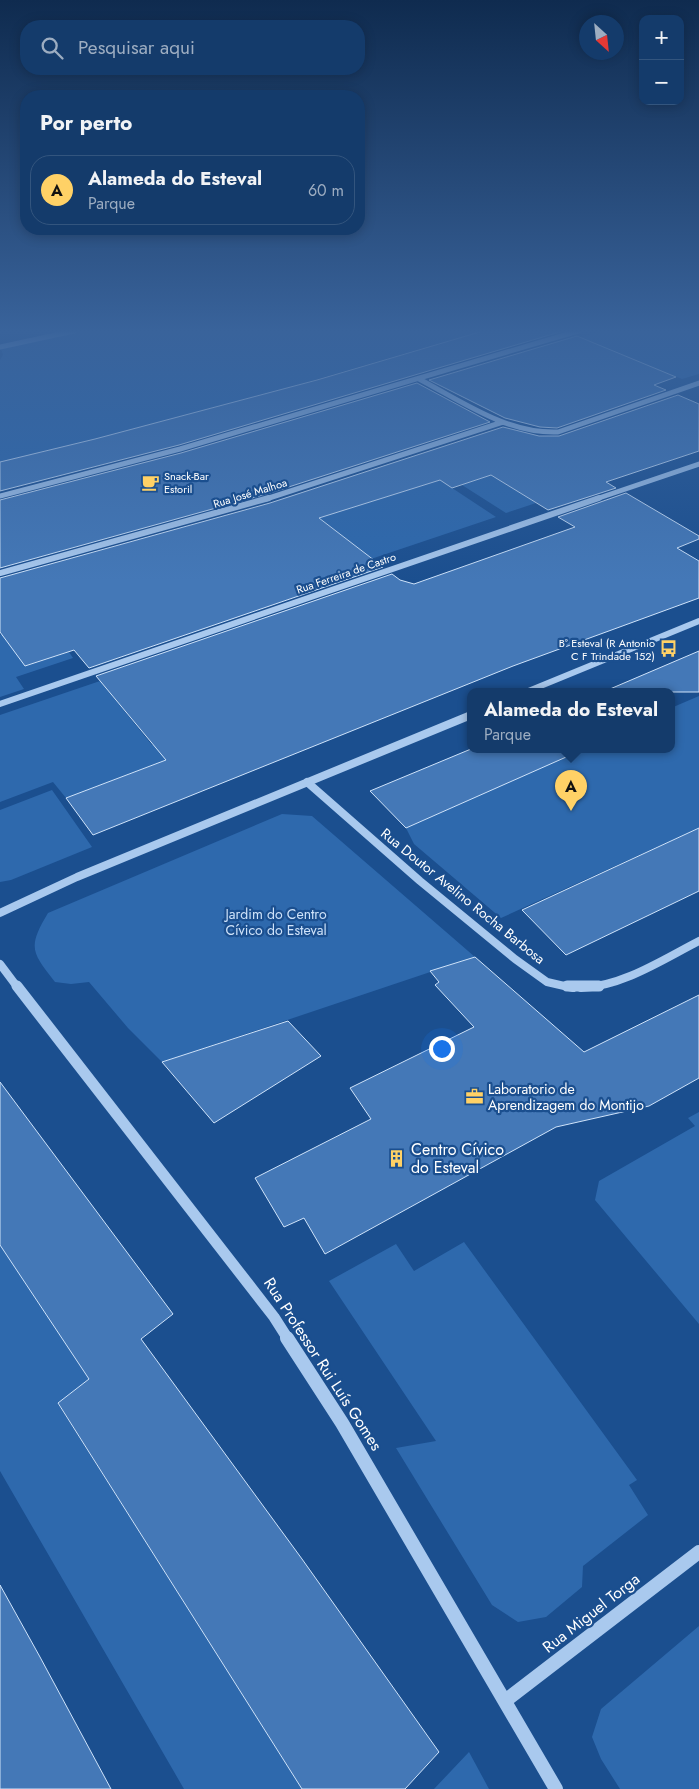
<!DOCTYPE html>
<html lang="pt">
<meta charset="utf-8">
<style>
body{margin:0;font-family:Jost,sans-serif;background:#1d4271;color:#f1f3f6}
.controls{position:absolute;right:15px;top:15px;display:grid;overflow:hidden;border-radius:10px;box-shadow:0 2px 12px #0003}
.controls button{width:45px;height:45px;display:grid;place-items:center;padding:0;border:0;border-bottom:1px solid #33557e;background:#143b6b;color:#f1f3f6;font:25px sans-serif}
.compass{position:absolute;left:579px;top:15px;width:45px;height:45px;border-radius:50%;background:#143b6b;box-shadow:0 2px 12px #0003;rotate:153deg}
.you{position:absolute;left:441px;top:1048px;width:18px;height:18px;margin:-12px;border:4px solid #fff;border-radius:50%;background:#1a73e8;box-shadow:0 0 0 8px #1a73e833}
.badge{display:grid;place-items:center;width:32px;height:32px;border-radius:50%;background:#ffd166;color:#111;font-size:16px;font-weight:700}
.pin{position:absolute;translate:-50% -41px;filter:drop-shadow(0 1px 2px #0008)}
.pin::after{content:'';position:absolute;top:26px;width:18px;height:15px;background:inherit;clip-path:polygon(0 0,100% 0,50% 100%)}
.popup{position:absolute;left:467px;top:688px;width:208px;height:65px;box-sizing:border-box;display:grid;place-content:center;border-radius:10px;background:#143b6b;filter:drop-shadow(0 1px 4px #0005);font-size:16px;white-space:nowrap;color:#9dadc1}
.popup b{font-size:19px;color:#f1f3f6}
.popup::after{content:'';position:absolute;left:50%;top:100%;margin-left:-10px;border:10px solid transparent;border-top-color:#143b6b}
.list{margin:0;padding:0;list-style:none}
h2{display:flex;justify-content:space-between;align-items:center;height:65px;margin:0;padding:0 20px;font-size:21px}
h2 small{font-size:16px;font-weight:400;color:#9dadc1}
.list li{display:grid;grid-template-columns:32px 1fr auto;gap:15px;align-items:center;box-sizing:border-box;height:70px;margin:0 10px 10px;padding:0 10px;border:1px solid #33557e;border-radius:20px}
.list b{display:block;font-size:19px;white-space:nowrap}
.list p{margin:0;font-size:16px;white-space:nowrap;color:#9dadc1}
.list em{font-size:16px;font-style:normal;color:#9dadc1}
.icon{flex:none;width:28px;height:28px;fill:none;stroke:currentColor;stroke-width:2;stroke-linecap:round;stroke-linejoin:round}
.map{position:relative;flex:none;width:699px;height:1789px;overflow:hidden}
.search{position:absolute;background:#143b6b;box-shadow:0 2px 12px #0003;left:20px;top:20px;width:345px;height:55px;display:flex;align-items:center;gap:12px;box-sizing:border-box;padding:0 18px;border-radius:20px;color:#9dadc1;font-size:19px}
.panel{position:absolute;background:#143b6b;box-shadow:0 2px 12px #0003;left:20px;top:90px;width:345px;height:145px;border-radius:20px}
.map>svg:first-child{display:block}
</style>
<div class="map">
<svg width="699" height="1789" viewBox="0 0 699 1789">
<rect width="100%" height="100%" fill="#1b4f8f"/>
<!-- green -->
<path fill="#2e69ad" d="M 84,331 L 489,331 C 495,334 500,330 507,333 L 484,340 L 471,334 L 277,391 L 273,399 L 263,394 L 95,439 L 0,462 L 0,360 L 3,355 L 1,349 Z
M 601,331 L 699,331 L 699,374 L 682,379 L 580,338 Z
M 478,467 L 536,503 L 506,513 L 462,485 Z
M 440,480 L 496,517 L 371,559 L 298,539 L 327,487 L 331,510 L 335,513 Z
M 2,634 L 26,666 L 69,652 L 73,658 L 16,677 L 24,689 L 0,697 L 0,635 Z
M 100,681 L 152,745 L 176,736 L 189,751 L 66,798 L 53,782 L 0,802 L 0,715 Z
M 699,696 L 699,828 L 501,918 L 414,844 L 406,828 L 581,750 L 671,750 L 671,708 Z
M 52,790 L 92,847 L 11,880 L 0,882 L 0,810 Z
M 282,814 L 312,816 L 475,957 L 162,1062 L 128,1028 L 89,982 L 71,984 L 55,982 C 32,952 27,948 48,913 Z
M 699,1112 L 699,1324 L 595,1200 L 599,1181 L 695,1126 L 688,1118 Z
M 464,1242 L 637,1480 L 629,1485 L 648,1515 L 583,1566 L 582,1587 L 546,1617 L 518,1622 L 492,1605 L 396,1448 L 436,1441 L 329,1281 L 396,1244 L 414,1271 Z
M 0,1245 L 89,1379 L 58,1404 L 302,1789 L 184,1789 L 0,1471 Z
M 699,1626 L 699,1789 L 620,1789 L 601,1759 L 592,1737 L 601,1709 Z
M 469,1752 L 489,1789 L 434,1789 Z"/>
<!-- building -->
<path fill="#4478b7" stroke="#cfe3fa" d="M 483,331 L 563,331 L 179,445 L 0,491 L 0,462 L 95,439 L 317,380 Z
M 577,336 L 676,377 L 654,385 L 666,390 L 557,428 L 540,427 L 505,418 L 429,380 Z
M 417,383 L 490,422 L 270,493 L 0,568 L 0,500 L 181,453 Z
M 678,395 L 699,404 L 699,451 L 606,482 L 616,488 L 548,510 L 491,475 L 452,488 L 440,480 L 319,518 L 383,567 L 89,668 L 74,650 L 25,666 L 0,632 L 0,578 L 270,503 L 503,427 L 539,436 L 559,436 Z
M 626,493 L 699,536 L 699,539 L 677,548 L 699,561 L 699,598 L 513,666 L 93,835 L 66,798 L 166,760 L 96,676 L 392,574 L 400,580 L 414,584 L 575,527 L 558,517 Z
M 699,651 L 699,692 L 603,692 Z
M 471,749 L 471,750 L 582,750 L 406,828 L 370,791 Z
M 699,828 L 699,891 L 566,955 L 522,910 Z
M 475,957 L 584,1052 L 699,995 L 699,1078 L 649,1106 L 556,1127 L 325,1254 L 304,1218 L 284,1227 L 255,1178 L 371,1119 L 350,1088 L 474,1027 L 435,985 L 439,982 L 430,971 Z
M 288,1021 L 321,1056 L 214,1123 L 162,1062 Z
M 0,1082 L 173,1314 L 141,1339 L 302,1559 L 439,1752 L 405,1789 L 302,1789 L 58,1403 L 89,1379 L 0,1245 Z
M 0,1585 L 40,1657 L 111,1789 L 0,1789 Z"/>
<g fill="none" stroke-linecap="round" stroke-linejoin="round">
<!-- minor-far4 -->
<path stroke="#a9c9ee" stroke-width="5" d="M 0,347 L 74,331
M 419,379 C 463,402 507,434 558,432 L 699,383
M 0,496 L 180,449 L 578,331
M 266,499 L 503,422
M 596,499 L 699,464"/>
<!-- minor-far3 -->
<path stroke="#a9c9ee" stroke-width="6" d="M 0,573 L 269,498
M 526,692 L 699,621
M 0,704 L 599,498"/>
<!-- minor-far2 -->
<path stroke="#a9c9ee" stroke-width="8" d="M 307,782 L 420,881 L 515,959 L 547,982 L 573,988
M 0,913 L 77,877 L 471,715
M 0,964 L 18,988
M 581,988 C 623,986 662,960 699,941"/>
<!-- minor-far1 -->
<path stroke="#a9c9ee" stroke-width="11" d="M 17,986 L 274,1317 L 288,1339
M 567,986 L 599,986"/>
<!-- minor -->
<path stroke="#a9c9ee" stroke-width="14" d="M 287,1338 L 342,1423 L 556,1789
M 505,1701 L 699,1552"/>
</g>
<!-- sky -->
<linearGradient id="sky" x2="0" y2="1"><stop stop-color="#0f2b4f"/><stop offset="0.57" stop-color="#39639b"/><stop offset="1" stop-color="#39639b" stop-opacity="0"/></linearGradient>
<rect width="699" height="581" fill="url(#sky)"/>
<!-- icons -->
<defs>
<symbol id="cafe-bare" viewBox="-9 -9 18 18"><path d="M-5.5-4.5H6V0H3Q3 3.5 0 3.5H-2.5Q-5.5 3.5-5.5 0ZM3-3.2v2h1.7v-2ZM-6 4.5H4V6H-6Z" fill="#ffd166" stroke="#1b4f8f" stroke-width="2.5" paint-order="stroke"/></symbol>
<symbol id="bus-bare" viewBox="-9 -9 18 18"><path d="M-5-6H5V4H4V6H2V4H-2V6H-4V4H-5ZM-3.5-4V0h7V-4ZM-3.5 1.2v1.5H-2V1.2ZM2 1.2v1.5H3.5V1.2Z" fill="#ffd166" stroke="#1b4f8f" stroke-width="2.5" paint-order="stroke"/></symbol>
<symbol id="office-bare" viewBox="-9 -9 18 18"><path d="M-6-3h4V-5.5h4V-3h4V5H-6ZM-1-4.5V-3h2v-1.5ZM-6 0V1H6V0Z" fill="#ffd166" stroke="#1b4f8f" stroke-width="2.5" paint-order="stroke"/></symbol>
<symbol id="building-bare" viewBox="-9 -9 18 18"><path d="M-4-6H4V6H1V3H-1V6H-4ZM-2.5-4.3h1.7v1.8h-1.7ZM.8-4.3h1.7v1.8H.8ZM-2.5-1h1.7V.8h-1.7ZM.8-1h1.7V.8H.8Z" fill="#ffd166" stroke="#1b4f8f" stroke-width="2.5" paint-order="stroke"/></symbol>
</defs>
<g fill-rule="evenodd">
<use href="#cafe-bare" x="138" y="470" width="25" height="25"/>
<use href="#bus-bare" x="656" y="636" width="25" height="25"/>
<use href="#office-bare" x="462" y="1084" width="25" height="25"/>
<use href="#building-bare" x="384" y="1146" width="25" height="25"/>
</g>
<g text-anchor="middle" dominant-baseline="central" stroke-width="4.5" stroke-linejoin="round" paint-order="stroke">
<!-- far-poi labels -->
<g font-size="11" fill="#fff" stroke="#1b4f8f" text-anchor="start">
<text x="164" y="476">Snack-Bar<tspan x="164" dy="13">Estoril</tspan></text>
<text x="655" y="643" text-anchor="end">Bº Esteval (R Antonio<tspan x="655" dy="13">C F Trindade 152)</tspan></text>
</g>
<!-- far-street labels -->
<g font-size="11" fill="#fff" stroke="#1b4f8f">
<text transform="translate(250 493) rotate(-17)">Rua José Malhoa</text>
<text transform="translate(346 573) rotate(-19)">Rua Ferreira de Castro</text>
</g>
<!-- street labels -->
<g font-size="14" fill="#fff" stroke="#1b4f8f">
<text transform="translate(463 896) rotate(39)">Rua Doutor Avelino Rocha Barbosa</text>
</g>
<!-- park labels -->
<g font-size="14" fill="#cfe3fa" stroke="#1b4f8f">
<text x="276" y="914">Jardim do Centro<tspan x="276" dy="16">Cívico do Esteval</tspan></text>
</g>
<!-- poi labels -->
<g font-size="14" fill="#fff" stroke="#1b4f8f" text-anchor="start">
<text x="488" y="1089">Laboratorio de<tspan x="488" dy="16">Aprendizagem do Montijo</tspan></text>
</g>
<!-- near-poi labels -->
<g font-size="16" fill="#fff" stroke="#1b4f8f" text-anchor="start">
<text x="411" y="1149">Centro Cívico<tspan x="411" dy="18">do Esteval</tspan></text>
</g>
<!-- near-street labels -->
<g font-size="16" fill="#fff" stroke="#1b4f8f">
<text transform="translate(323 1364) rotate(57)">Rua Professor Rui Luís Gomes</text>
<text transform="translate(591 1613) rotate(-38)">Rua Miguel Torga</text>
</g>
</g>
</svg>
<div class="controls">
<button>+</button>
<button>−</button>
</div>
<svg class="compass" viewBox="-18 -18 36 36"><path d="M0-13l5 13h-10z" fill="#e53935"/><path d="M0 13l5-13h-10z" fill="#9dadc1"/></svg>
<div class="you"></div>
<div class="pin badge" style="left:571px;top:811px">A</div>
<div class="popup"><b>Alameda do Esteval</b>Parque</div>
<div class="search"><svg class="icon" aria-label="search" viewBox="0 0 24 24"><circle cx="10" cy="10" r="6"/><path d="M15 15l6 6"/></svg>Pesquisar aqui</div>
<section class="panel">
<h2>Por perto<small></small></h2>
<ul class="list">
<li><span class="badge">A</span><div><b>Alameda do Esteval</b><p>Parque</p></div><em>60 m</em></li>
</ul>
</section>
</div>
